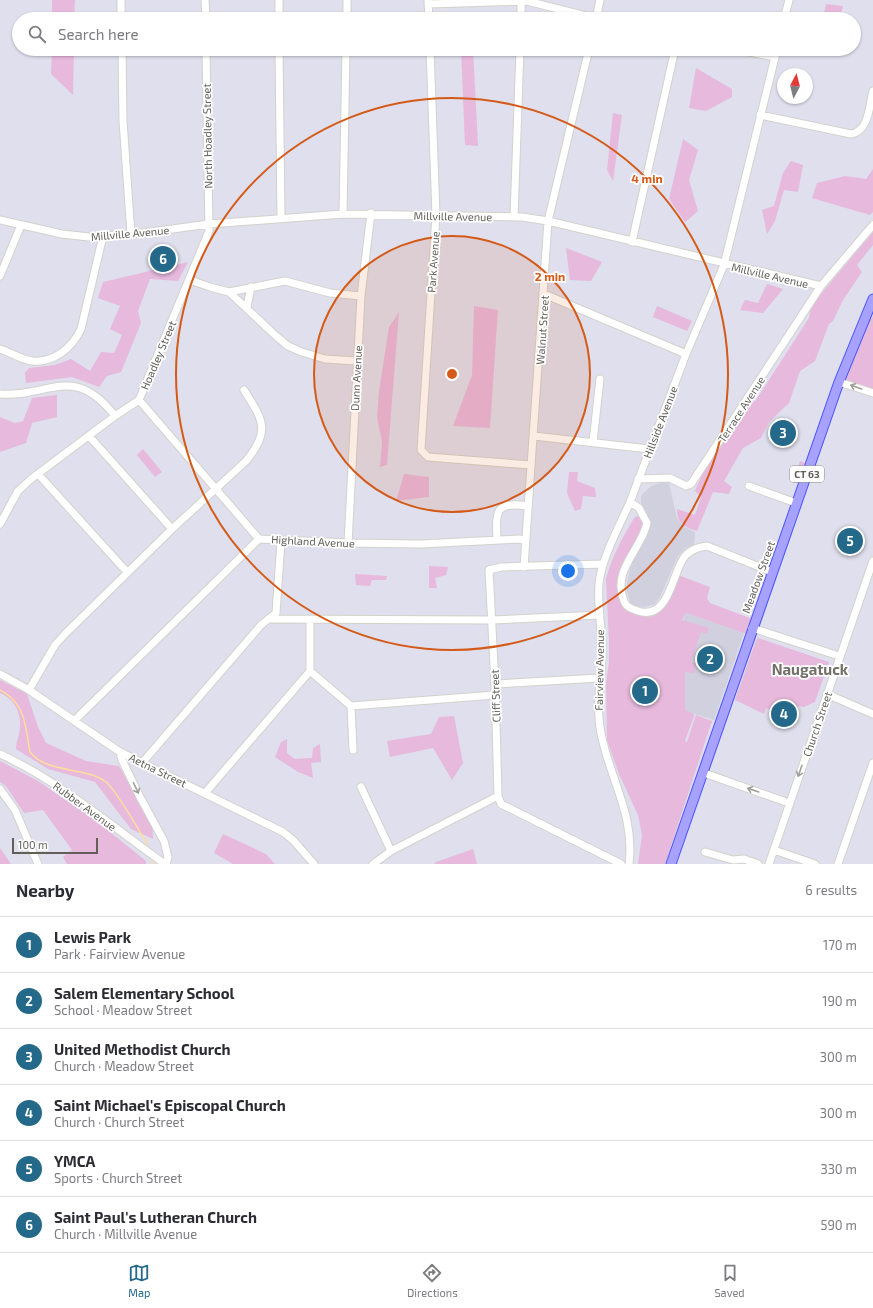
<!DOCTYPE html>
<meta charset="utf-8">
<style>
body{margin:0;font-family:"Exo 2",sans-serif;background:#f7f7f7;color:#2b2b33}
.compass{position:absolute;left:777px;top:68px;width:36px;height:36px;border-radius:50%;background:#fff;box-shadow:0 1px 3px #0004;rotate:7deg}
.scale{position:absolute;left:12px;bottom:10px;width:86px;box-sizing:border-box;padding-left:4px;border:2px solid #615f58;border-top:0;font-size:11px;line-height:14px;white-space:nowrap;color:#615f58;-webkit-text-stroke:3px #fff;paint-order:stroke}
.you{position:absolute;left:568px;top:571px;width:14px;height:14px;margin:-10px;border:3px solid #fff;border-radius:50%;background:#1a73e8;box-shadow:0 0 0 6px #1a73e833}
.badge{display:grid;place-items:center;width:26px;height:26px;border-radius:50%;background:#25698a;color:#fff;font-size:13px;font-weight:700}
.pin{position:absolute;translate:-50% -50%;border:2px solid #fff;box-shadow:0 1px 4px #0006}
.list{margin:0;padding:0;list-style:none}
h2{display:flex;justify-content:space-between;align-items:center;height:52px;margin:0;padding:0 16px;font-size:17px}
h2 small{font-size:13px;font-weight:400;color:#7c7c81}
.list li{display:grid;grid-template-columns:26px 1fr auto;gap:12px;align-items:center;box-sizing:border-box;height:56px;padding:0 16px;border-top:1px solid #e1e1e2}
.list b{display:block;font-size:15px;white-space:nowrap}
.list p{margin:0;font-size:13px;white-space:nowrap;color:#7c7c81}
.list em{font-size:13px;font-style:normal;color:#7c7c81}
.icon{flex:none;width:22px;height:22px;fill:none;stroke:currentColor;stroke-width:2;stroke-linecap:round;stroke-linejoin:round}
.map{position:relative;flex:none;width:873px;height:864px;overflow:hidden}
.search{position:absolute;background:#fff;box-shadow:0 1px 3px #0004;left:12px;right:12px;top:12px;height:44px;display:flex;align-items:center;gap:10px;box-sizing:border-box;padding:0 14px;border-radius:22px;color:#7c7c81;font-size:15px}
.sheet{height:388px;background:#fff}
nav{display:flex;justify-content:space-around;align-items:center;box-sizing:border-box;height:56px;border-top:1px solid #e1e1e2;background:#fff;font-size:11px;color:#7c7c81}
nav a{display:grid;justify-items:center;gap:2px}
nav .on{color:#25698a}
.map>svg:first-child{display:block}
</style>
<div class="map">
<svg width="873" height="864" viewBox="0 0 873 864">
<rect width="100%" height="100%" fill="#dfdfed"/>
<!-- education -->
<path fill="#d0d0df" d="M 664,482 L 669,483 L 677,518 L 683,526 L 695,532 L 694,545 L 686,548 L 678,556 L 660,597 L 655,604 L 644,607 L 636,606 L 630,602 L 626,588 L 630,569 L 649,520 L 641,503 L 641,496 L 651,486 Z
M 686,613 L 744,633 L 714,720 L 685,711 L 685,669 L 678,632 Z"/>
<!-- green -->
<path fill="#e6b9dd" d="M 52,0 L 75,0 L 74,19 L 52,19 Z
M 826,4 L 843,6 L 840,19 L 823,19 Z
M 52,49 L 74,49 L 73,95 L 51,74 Z
M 461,49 L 473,49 L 478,146 L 465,145 Z
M 696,68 L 732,89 L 732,97 L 706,111 L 689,108 Z
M 613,113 L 622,115 L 613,181 L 607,170 Z
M 683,139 L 698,150 L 689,180 L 698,211 L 685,222 L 669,199 Z
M 791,161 L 803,165 L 798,192 L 784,190 L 775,221 L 767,234 L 762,210 L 774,206 L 783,173 Z
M 873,169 L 873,212 L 870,215 L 812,198 L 817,183 L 845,176 L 866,179 Z
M 873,232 L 873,245 L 857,265 L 862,272 L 843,300 L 833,321 L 829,324 L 815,361 L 800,371 L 789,403 L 769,422 L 761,438 L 743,448 L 724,481 L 732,487 L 729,494 L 713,492 L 697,531 C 684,527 677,523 677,509 L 695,515 L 701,497 L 695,491 C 704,468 736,413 756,400 L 809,318 L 811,306 Z
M 566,248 L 602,262 L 591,281 L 570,280 Z
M 188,262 L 178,281 L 150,279 L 138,311 L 141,323 L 121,372 L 107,376 L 99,387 L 72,377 L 26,383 L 25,373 L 29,368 L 55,365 L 71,359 L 90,371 L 101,352 L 114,353 L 122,335 L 110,329 L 120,306 L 98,298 L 103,282 Z
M 767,284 L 783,289 L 763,313 L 740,310 L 745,300 L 758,303 Z
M 474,306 L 498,310 L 490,428 L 453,426 L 472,375 Z
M 657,306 L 692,321 L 687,331 L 653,317 Z
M 399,312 L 387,465 L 380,467 L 382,442 L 377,417 L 379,391 L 389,327 Z
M 865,316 L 872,318 L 873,316 L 873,394 L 839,382 Z
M 57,395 L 57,417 L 32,423 L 26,443 L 0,452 L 0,417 L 15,423 L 23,421 L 32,398 Z
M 143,449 L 162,472 L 155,477 L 137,455 Z
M 800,461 L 805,463 L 797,483 L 793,482 Z
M 569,472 L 578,472 L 577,481 L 595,488 L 596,497 L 583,496 L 581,509 L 575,511 L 567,493 Z
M 404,474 L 429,477 L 429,497 L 396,501 Z
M 637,516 L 640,517 L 645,526 L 626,558 L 620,597 L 624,608 C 633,613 639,613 649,612 C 668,611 671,591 678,575 L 710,587 L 707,598 L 710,603 L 755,620 L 750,635 L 686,613 L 682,620 L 709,628 L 707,634 L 701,632 L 691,662 L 696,663 L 694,674 L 685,671 L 685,710 L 694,714 L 694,716 L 685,741 L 687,742 L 696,715 L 712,721 L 665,864 L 638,864 L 642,835 L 638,815 L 619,774 L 607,740 L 606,683 L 609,662 L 609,641 L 606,579 C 611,558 623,537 634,518 Z
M 429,566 L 448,567 L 446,575 L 435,578 L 437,588 L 429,588 Z
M 355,574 L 387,576 L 386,580 L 372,580 L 370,586 L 356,585 Z
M 758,638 L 829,662 L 815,702 L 804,707 L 799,706 L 798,708 L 783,703 L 780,713 L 766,708 L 764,714 L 735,700 L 756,640 Z
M 0,680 L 27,694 L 38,727 L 46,743 L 86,761 L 119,766 L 152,824 L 153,839 L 131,829 L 95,782 L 48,769 L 16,749 C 16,741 20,734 20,727 C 21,711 14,699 0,693 Z
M 454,716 L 463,763 L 452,780 L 433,748 L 390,757 L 387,741 L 431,734 L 439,717 Z
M 287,739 L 287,753 L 295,759 L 312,758 L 313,748 L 320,744 L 321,762 L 311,763 L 313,778 L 298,772 L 275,757 L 281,742 Z
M 0,761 L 38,781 L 96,821 L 146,861 L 146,864 L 67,864 L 63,857 L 72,850 L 43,810 L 24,813 L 6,786 L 0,782 Z
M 223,834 L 266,854 L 275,864 L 233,864 L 214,853 Z
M 0,848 L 11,864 L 0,864 Z
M 473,849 L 477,864 L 434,864 L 436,862 Z"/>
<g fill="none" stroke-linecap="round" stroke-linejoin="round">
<!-- stream -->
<path stroke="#ffdd9c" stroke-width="1.5" d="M 0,690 C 26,704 25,725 30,752 C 47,774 85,766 106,782 C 117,791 136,826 145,840 L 148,848
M 151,857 L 153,864"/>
<defs>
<path id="minor" d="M 121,0 L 121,19
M 205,0 L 206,19
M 428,1 L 429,19
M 428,4 L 527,1 L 598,19
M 279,19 L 279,0
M 347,19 L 347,0
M 521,19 L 521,0
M 596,19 L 600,0
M 784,19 L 789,0
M 122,49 L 123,121 L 131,234
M 279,49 L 281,218
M 430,49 L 436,215 L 421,450 L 428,457 L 531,465
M 734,49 L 775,57
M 206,50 L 279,51
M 760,115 L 851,134 C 869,131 869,107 873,91
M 343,214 L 346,49
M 514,217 L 520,49
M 0,220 L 62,234 L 89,237 L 143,233 L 209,224 L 343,214 L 522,217 L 548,221 L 821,286
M 632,242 L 675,49
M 0,276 L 21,225
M 190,280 L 210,287 L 229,292 L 276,336 L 288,346 L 302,352 L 325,359 L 356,361
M 229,292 L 285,281 L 330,293 L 361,296
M 544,294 L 686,354
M 247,307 L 251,287
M 0,349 C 10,352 22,360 32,361 C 54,363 72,348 81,329 L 103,236
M 839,382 L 873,393
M 0,394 C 49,398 73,362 115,416
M 139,400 L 259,539 L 348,543 L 420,544 L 520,539 L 525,541
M 89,436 L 172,529
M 534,436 L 649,449
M 593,442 L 600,379
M 38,474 L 127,572
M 638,479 L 670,478 L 686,486 L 691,484 L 821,286 L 873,225
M 749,486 L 796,503
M 0,524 L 18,491 L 31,479 L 115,416 L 139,400 L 209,231 L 206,49
M 497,540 C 496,512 494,501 528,506
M 348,543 L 361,296 L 371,213
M 603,564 L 501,567 L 489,570 L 495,684 L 498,796 L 501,804 L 621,864
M 524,567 L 548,221 L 589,49
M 772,572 L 707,546 C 698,547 688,551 683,559 C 672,576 668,621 638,611 C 632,609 626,607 624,601 C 611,570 642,549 647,523 L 639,508 L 630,502 L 686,354 L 724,265 L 777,49
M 270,619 L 492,620 L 600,615
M 752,628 L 839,656
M 310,671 L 351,706 L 495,695
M 0,674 L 29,690 L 120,752 L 283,832 L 293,840 L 314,864
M 495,684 L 599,678
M 29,690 L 55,645 L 66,633 L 172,529 L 246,461 C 271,431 263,420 244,390
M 827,694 L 873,714
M 351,706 L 353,750
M 75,720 L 259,539
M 120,752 L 122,760 L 140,797 L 164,841 L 168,857 L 166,864
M 0,754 C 61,782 111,826 165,864
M 142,763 L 261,625 L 276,613 L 281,541
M 704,773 L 789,803
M 361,787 L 391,851
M 0,789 L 15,810 L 38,864
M 205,793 L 310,671 L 310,620
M 774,850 L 815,864
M 705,852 L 733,860 L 744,859 L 758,864
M 373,864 L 391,851 L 498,796
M 629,864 C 635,817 612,783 602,738 C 595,709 601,685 602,657 C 603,633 597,608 599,584 C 601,559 620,525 630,502
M 769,864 L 873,561
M 838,864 L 873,763"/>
<path id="major" d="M 671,864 L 839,382 L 873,299"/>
</defs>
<!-- minor casing -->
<use href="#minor" stroke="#d3d2cb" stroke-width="9"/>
<!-- major casing -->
<use href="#major" stroke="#4a55fa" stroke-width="11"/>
<!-- minor -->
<use href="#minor" stroke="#fff" stroke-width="7"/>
<!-- major -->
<use href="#major" stroke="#a7a1ff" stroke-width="9"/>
</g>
<!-- one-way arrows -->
<defs><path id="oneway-shaft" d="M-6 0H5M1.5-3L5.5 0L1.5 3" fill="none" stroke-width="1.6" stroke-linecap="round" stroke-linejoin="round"/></defs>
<g stroke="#a09f9b">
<use href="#oneway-shaft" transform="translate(856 387) rotate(-160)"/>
<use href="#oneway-shaft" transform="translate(800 771) rotate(109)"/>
<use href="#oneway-shaft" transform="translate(136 788) rotate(64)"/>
<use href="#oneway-shaft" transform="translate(753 790) rotate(-161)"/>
</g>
<!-- distance rings -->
<circle cx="452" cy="374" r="138" fill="#d45a17" fill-opacity=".12"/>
<g fill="none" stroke="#d45a17" stroke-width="2">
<circle cx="452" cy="374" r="138"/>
<circle cx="452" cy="374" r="276"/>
</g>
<g text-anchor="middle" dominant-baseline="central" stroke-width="3.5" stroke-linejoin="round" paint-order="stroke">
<!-- shield labels -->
<rect fill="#fff" stroke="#908f8a" stroke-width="1" x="790" y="466" width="34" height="16" rx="3"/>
<g font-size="10" font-weight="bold" fill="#615f58">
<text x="807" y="474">CT 63</text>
</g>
<!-- street labels -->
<g font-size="11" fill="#615f58" stroke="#fff">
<text transform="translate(207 136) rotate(-91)">North Hoadley Street</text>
<text transform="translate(453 216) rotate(1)">Millville Avenue</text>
<text transform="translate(130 233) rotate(-5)">Millville Avenue</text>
<text transform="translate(433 262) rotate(-86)">Park Avenue</text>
<text transform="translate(770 275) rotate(13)">Millville Avenue</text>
<text transform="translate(542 330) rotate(-86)">Walnut Street</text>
<text transform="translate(158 355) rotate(-67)">Hoadley Street</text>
<text transform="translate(356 378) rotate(-87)">Dunn Avenue</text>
<text transform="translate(741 409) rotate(-57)">Terrace Avenue</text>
<text transform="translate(660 422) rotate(-69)">Hillside Avenue</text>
<text transform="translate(313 541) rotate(3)">Highland Avenue</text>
<text transform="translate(758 577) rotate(-70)">Meadow Street</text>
<text transform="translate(599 670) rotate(-89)">Fairview Avenue</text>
<text transform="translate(495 696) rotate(-92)">Cliff Street</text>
<text transform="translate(817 724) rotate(-71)">Church Street</text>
<text transform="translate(158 770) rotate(26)">Aetna Street</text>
<text transform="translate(85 806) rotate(36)">Rubber Avenue</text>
</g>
<!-- district labels -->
<g font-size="15" font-weight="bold" fill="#737069" stroke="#fff">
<text x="810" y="669">Naugatuck</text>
</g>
</g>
<circle cx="452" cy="374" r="6" fill="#d45a17" stroke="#fff" stroke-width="2"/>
<g font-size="12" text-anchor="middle" font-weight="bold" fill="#d45a17" stroke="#fff" stroke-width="3.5" stroke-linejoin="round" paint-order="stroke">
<text x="647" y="183">4 min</text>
<text x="550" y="281">2 min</text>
</g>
</svg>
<svg class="compass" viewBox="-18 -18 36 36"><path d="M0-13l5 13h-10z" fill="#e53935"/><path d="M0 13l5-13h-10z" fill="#7c7c81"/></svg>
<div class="scale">100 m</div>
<div class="you"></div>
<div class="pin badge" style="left:645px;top:691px">1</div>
<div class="pin badge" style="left:710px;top:659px">2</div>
<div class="pin badge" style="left:783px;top:433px">3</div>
<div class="pin badge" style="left:784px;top:714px">4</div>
<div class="pin badge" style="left:850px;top:541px">5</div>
<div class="pin badge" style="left:163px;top:259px">6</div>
<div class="search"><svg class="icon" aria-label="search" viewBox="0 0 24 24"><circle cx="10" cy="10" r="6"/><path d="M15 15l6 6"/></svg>Search here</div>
</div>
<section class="sheet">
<h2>Nearby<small>6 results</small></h2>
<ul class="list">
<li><span class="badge">1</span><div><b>Lewis Park</b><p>Park · Fairview Avenue</p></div><em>170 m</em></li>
<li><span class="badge">2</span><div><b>Salem Elementary School</b><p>School · Meadow Street</p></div><em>190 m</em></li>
<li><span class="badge">3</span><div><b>United Methodist Church</b><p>Church · Meadow Street</p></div><em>300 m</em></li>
<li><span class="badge">4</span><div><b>Saint Michael's Episcopal Church</b><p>Church · Church Street</p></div><em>300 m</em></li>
<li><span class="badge">5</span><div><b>YMCA</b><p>Sports · Church Street</p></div><em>330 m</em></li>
<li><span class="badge">6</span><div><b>Saint Paul's Lutheran Church</b><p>Church · Millville Avenue</p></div><em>590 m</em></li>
</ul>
</section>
<nav>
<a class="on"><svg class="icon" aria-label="map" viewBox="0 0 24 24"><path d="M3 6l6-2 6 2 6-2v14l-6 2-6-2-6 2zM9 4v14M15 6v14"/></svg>Map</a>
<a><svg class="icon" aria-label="directions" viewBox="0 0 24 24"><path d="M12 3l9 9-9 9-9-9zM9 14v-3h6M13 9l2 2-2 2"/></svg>Directions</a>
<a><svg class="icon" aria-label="saved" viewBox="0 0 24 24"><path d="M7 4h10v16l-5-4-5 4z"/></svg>Saved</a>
</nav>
